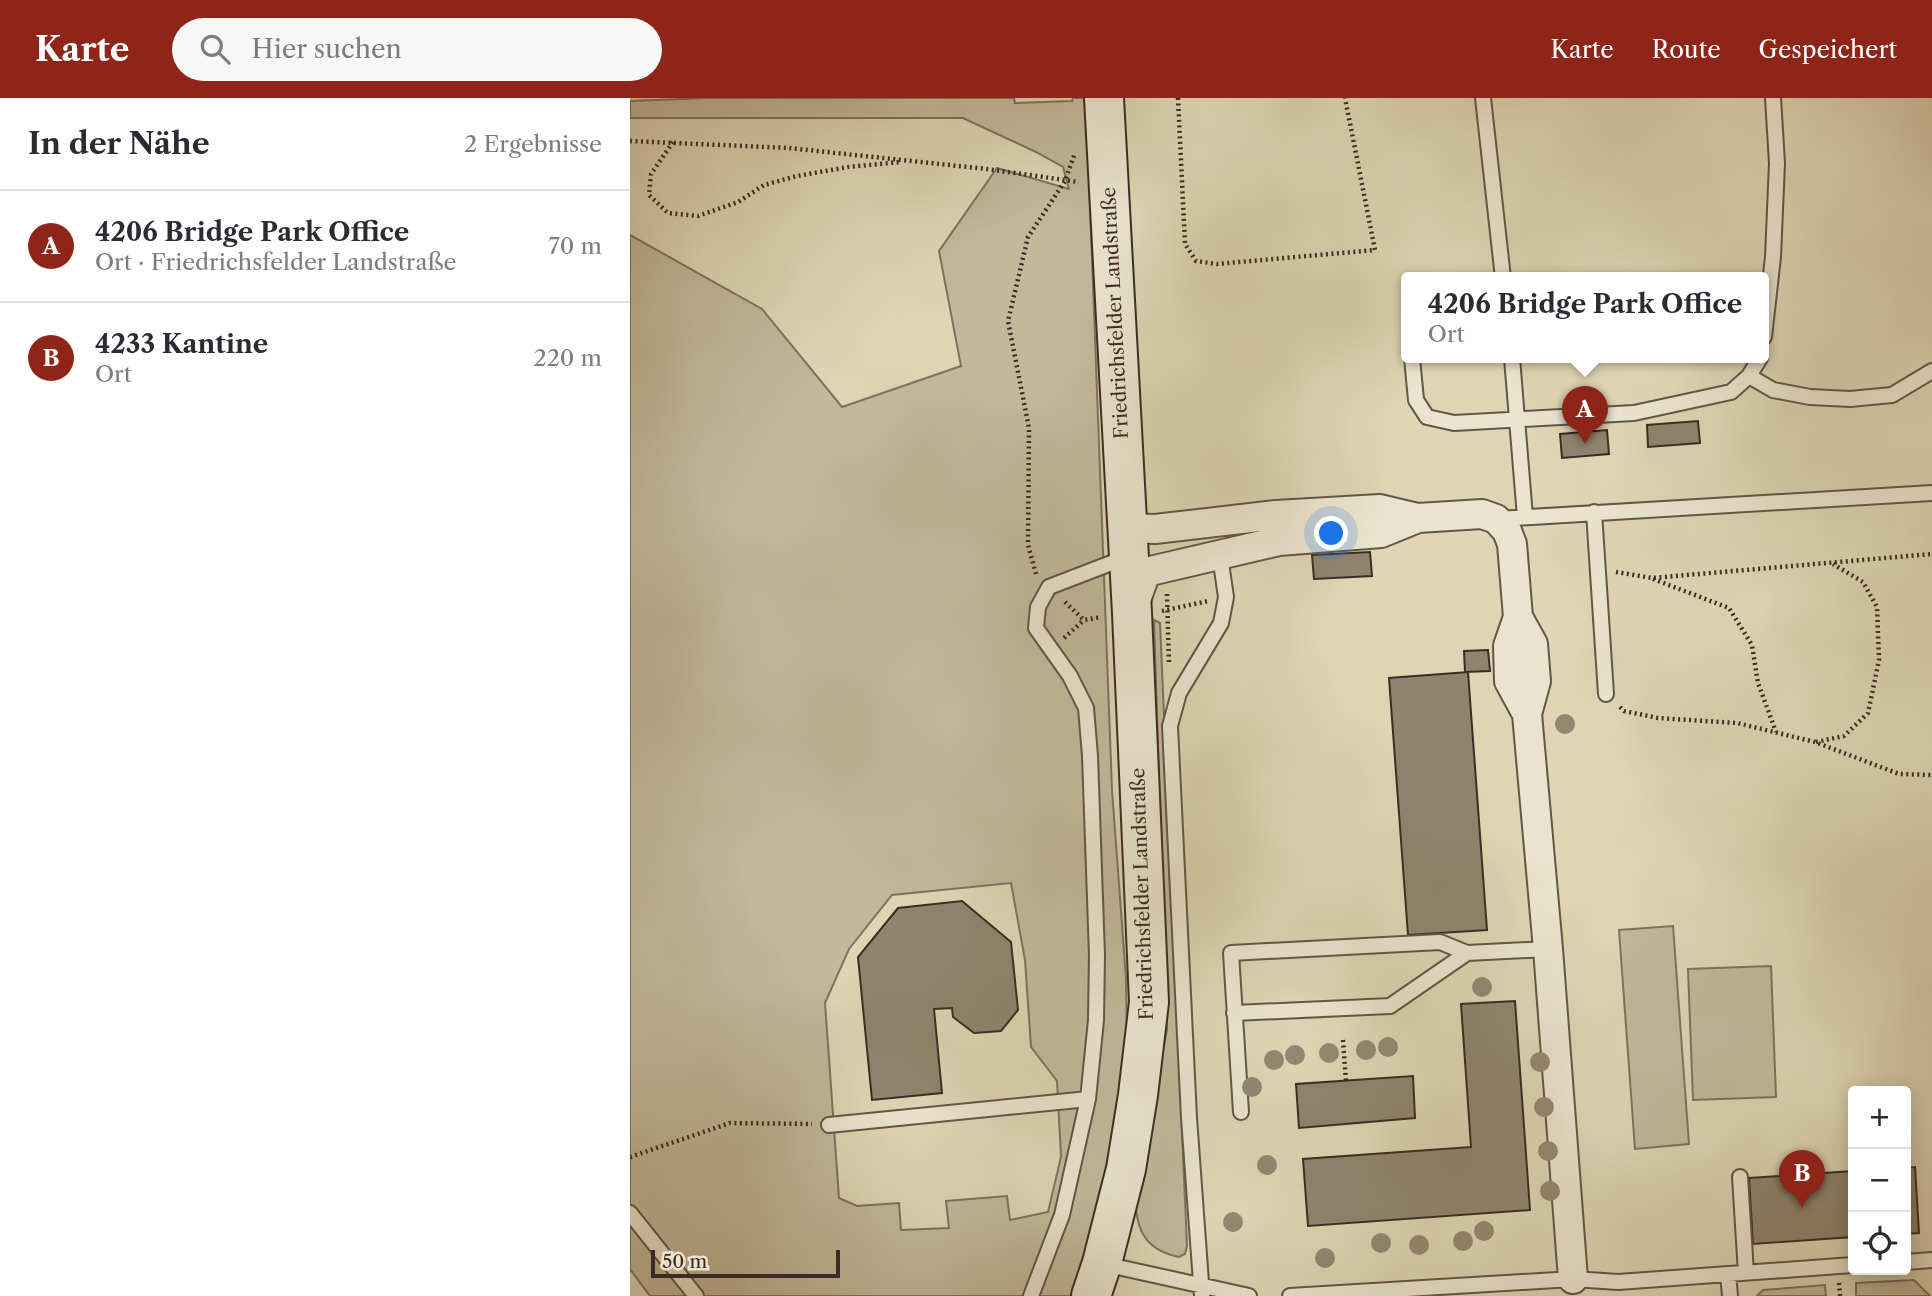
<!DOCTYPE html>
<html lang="de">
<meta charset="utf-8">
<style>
body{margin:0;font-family:"Libre Caslon Text",serif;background:#f7f7f7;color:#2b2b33}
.controls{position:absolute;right:21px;bottom:21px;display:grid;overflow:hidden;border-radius:7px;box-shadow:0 4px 18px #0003}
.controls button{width:63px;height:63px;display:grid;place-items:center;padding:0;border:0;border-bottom:2px solid #e1e1e2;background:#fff;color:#2b2b33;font:35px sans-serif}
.scale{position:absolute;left:21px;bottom:18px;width:189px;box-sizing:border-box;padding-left:7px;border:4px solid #3c2c23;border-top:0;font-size:19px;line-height:24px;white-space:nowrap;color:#3c2c23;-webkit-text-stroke:5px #eae4ce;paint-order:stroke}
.you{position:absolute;left:702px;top:436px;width:24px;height:24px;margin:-18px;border:5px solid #fff;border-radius:50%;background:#1a73e8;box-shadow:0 0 0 10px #1a73e833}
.badge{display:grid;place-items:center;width:46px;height:46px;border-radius:50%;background:#8f2418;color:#fff;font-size:23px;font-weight:700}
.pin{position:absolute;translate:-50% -58px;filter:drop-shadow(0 2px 4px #0008)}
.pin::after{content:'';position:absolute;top:37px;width:24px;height:21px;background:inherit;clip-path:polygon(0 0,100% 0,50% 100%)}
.popup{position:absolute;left:771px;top:174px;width:368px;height:91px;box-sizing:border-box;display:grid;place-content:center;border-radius:7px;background:#fff;filter:drop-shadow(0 2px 5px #0005);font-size:23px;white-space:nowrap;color:#7c7c81}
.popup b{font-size:26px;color:#2b2b33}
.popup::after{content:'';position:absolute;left:50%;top:100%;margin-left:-14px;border:14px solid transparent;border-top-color:#fff}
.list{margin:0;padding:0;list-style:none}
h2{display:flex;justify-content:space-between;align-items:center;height:91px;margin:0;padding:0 28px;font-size:30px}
h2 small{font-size:23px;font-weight:400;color:#7c7c81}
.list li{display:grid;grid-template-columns:46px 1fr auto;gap:21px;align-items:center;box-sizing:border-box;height:112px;padding:0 28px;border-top:2px solid #e1e1e2}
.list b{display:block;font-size:26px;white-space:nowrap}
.list p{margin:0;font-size:23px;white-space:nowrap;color:#7c7c81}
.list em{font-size:23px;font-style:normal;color:#7c7c81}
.icon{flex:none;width:38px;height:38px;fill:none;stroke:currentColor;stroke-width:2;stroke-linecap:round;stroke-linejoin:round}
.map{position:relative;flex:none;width:1302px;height:1198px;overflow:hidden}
header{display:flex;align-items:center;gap:42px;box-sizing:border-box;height:98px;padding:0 35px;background:#8f2418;color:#fff}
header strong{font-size:33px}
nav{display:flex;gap:38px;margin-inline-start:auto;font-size:24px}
.search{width:490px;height:63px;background:#f7f7f7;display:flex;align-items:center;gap:18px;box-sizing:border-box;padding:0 24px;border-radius:38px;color:#7c7c81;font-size:26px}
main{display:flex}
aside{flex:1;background:#fff}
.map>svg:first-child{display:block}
</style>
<header>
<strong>Karte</strong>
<div class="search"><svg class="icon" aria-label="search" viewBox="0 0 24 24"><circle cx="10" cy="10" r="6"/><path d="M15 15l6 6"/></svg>Hier suchen</div>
<nav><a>Karte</a><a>Route</a><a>Gespeichert</a></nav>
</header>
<main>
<aside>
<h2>In der Nähe<small>2 Ergebnisse</small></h2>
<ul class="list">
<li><span class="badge">A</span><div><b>4206 Bridge Park Office</b><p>Ort · Friedrichsfelder Landstraße</p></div><em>70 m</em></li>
<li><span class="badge">B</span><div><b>4233 Kantine</b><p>Ort</p></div><em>220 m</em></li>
</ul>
</aside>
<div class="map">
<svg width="1302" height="1198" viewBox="0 0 1302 1198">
<rect width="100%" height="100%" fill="#ded5b4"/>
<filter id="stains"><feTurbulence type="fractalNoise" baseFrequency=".00286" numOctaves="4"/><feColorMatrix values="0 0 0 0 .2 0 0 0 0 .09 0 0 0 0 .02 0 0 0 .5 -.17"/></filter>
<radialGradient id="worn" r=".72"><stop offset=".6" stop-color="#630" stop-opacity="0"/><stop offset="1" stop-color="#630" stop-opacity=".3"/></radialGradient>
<!-- green -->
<path fill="#c2b89b" stroke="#7f725f" stroke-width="2" fill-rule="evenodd" d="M 77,0 L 384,0 L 385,5 L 442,3 L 443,0 L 456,0 L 482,692 L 496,880 L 497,936 L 486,1045 L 446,1198 L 20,1198 L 0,1171 L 0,137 L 132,211 L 212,309 L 331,268 L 309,153 L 367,70 L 439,91 L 433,69 L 406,54 L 333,20 L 0,20 L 0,3 ZM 381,785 L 395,862 L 401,949 L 427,983 L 431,1059 L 418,1114 L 380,1122 L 377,1098 L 316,1103 L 319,1130 L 271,1132 L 269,1105 L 227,1108 L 209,1100 L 195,905 L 219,851 L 262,797 Z
M 524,522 L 530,525 L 557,1148 L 555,1156 L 549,1159 C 510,1151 505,1126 505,1090 L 537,932 Z
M 1043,828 L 1059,1046 L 1005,1051 L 989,832 Z
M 1141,868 L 1146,999 L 1063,1002 L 1058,871 Z
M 1284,1182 L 1300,1198 L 1226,1198 L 1226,1185 Z
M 1195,1187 L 1196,1198 L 1127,1198 L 1133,1192 Z"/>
<!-- building -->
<path fill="#90846e" stroke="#3c2c23" stroke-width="2" d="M 1068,323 L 1070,345 L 1018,349 L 1017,327 Z
M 977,332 L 979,356 L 932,360 L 930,336 Z
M 740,454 L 742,478 L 684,481 L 682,457 Z
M 858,552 L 860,573 L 835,574 L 834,553 Z
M 838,574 L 857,832 L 778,837 L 759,580 Z
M 332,803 L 381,844 L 388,912 L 371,933 L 344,935 L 323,919 L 322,910 L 304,911 L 312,995 L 242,1002 L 228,859 L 268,810 Z
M 885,903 L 900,1112 L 678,1128 L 673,1061 L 841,1049 L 831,906 Z
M 783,978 L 785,1020 L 669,1030 L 666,986 Z
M 1285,1069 L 1289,1135 L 1276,1136 L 1276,1070 Z
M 1223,1073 L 1223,1139 L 1123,1146 L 1119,1080 Z"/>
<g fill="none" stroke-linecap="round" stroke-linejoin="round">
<defs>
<path id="lane" d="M 853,0 L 873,180
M 1134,239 L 1143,159 L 1147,65 L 1143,0
M 782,260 L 786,302 L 797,319 L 824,325 L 1004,315 L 1101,294 L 1119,278 L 1130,260
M 882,260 L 895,419
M 1119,278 L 1143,292 L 1180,299 L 1220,301 L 1262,297 L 1302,273
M 964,414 L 976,596
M 867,421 L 1302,395
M 604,915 L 760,908 L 837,855 L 918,851
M 611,1014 L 601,855 L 810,844 L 837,855
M 199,1027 L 458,1001
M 1110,1079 L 1116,1175
M 0,1115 L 66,1198
M 1276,1164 L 1302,1162
M 474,1166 L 619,1198
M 1098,1176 L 1100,1198
M 401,1198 L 432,1117 L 458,1001 L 466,922 L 467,857 L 460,658 L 456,610 L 440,578 L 406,530 L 408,509 L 419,489 L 497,459
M 572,1198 L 559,1020 L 540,628 L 549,595 L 591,525 L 596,499 L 590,458
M 660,1198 L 943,1181 L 988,1184 L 1223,1167"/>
<path id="street" d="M 497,430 L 525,431 L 646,417 L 750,411 L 788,420 L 852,416 L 866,421 L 877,433 L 882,446 L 888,519 L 878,548 L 879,583 L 897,616
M 505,505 L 516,474 L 649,443 L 751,435 L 788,420
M 888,519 L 903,546 L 906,583 L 897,616 L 918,851 L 943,1181"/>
<path id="secondary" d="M 461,1198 L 472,1165 L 496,1071 L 508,997 L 519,904 L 502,515 L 474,0"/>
</defs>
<!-- lane casing -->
<use href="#lane" stroke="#645647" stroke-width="18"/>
<!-- street casing -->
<use href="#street" stroke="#645647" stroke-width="32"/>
<!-- secondary casing -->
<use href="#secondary" stroke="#3c2c23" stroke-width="42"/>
<!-- path -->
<path stroke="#3c2c23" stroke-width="4.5" stroke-dasharray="2 3.5" stroke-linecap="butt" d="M 548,0 L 555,146 L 566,163 L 587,166 L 745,152 L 715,0
M 0,43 L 159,50 L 357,71 L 449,84
M 43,44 L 21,76 L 19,97 L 38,115 L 68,118 L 108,104 L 134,87 L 167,78 L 218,69 L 270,64
M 986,474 L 1022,480 L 1302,456
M 406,476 L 398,447 L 399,330 L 378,223 L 398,139 L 435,83 L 445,55
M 1023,481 L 1099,510 L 1122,547 L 1128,585 L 1146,634
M 537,496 L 539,567
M 435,504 L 454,522 L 471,519
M 532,513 L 578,503
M 434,540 L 454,522
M 990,609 L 994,613 L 1028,620 L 1107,625 L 1185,644 L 1269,676 L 1302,677
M 1186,644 L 1214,638 L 1238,615 L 1249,562 L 1247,509 L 1233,484 L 1203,466
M 713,942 L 716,983
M 0,1059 L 100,1025 L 182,1026
M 1209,1185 L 1210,1198"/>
<!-- lane -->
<use href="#lane" stroke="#eae4ce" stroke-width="14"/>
<!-- street -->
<use href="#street" stroke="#eae4ce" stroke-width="28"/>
<!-- secondary -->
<use href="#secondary" stroke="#eae4ce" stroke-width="38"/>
</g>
<!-- trees -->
<g fill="#948771">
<circle cx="935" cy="626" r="10"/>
<circle cx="852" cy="889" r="10"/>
<circle cx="758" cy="949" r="10"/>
<circle cx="736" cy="952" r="10"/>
<circle cx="699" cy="955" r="10"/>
<circle cx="665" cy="957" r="10"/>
<circle cx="644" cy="962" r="10"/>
<circle cx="910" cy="964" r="10"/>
<circle cx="622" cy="989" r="10"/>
<circle cx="914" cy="1009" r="10"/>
<circle cx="918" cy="1053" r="10"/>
<circle cx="637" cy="1067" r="10"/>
<circle cx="920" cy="1093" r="10"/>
<circle cx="603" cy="1124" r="10"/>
<circle cx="854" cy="1133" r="10"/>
<circle cx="833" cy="1143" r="10"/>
<circle cx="751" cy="1145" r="10"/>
<circle cx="789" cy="1147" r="10"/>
<circle cx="695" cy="1160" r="10"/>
</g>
<g text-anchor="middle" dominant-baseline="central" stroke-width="5" stroke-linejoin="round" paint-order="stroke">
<!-- street labels -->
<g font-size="19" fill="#3c2c23" stroke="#eae4ce">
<text transform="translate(485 215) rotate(-93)">Friedrichsfelder Landstraße</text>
<text transform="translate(512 796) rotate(-92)">Friedrichsfelder Landstraße</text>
</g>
</g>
<rect width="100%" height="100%" filter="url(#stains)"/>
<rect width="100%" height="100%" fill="url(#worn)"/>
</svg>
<div class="controls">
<button>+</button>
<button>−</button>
<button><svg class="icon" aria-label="locate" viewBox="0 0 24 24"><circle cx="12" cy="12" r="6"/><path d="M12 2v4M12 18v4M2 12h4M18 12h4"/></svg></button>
</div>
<div class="scale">50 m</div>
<div class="you"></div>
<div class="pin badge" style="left:955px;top:346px">A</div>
<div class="popup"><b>4206 Bridge Park Office</b>Ort</div>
<div class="pin badge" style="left:1172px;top:1110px">B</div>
</div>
</main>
